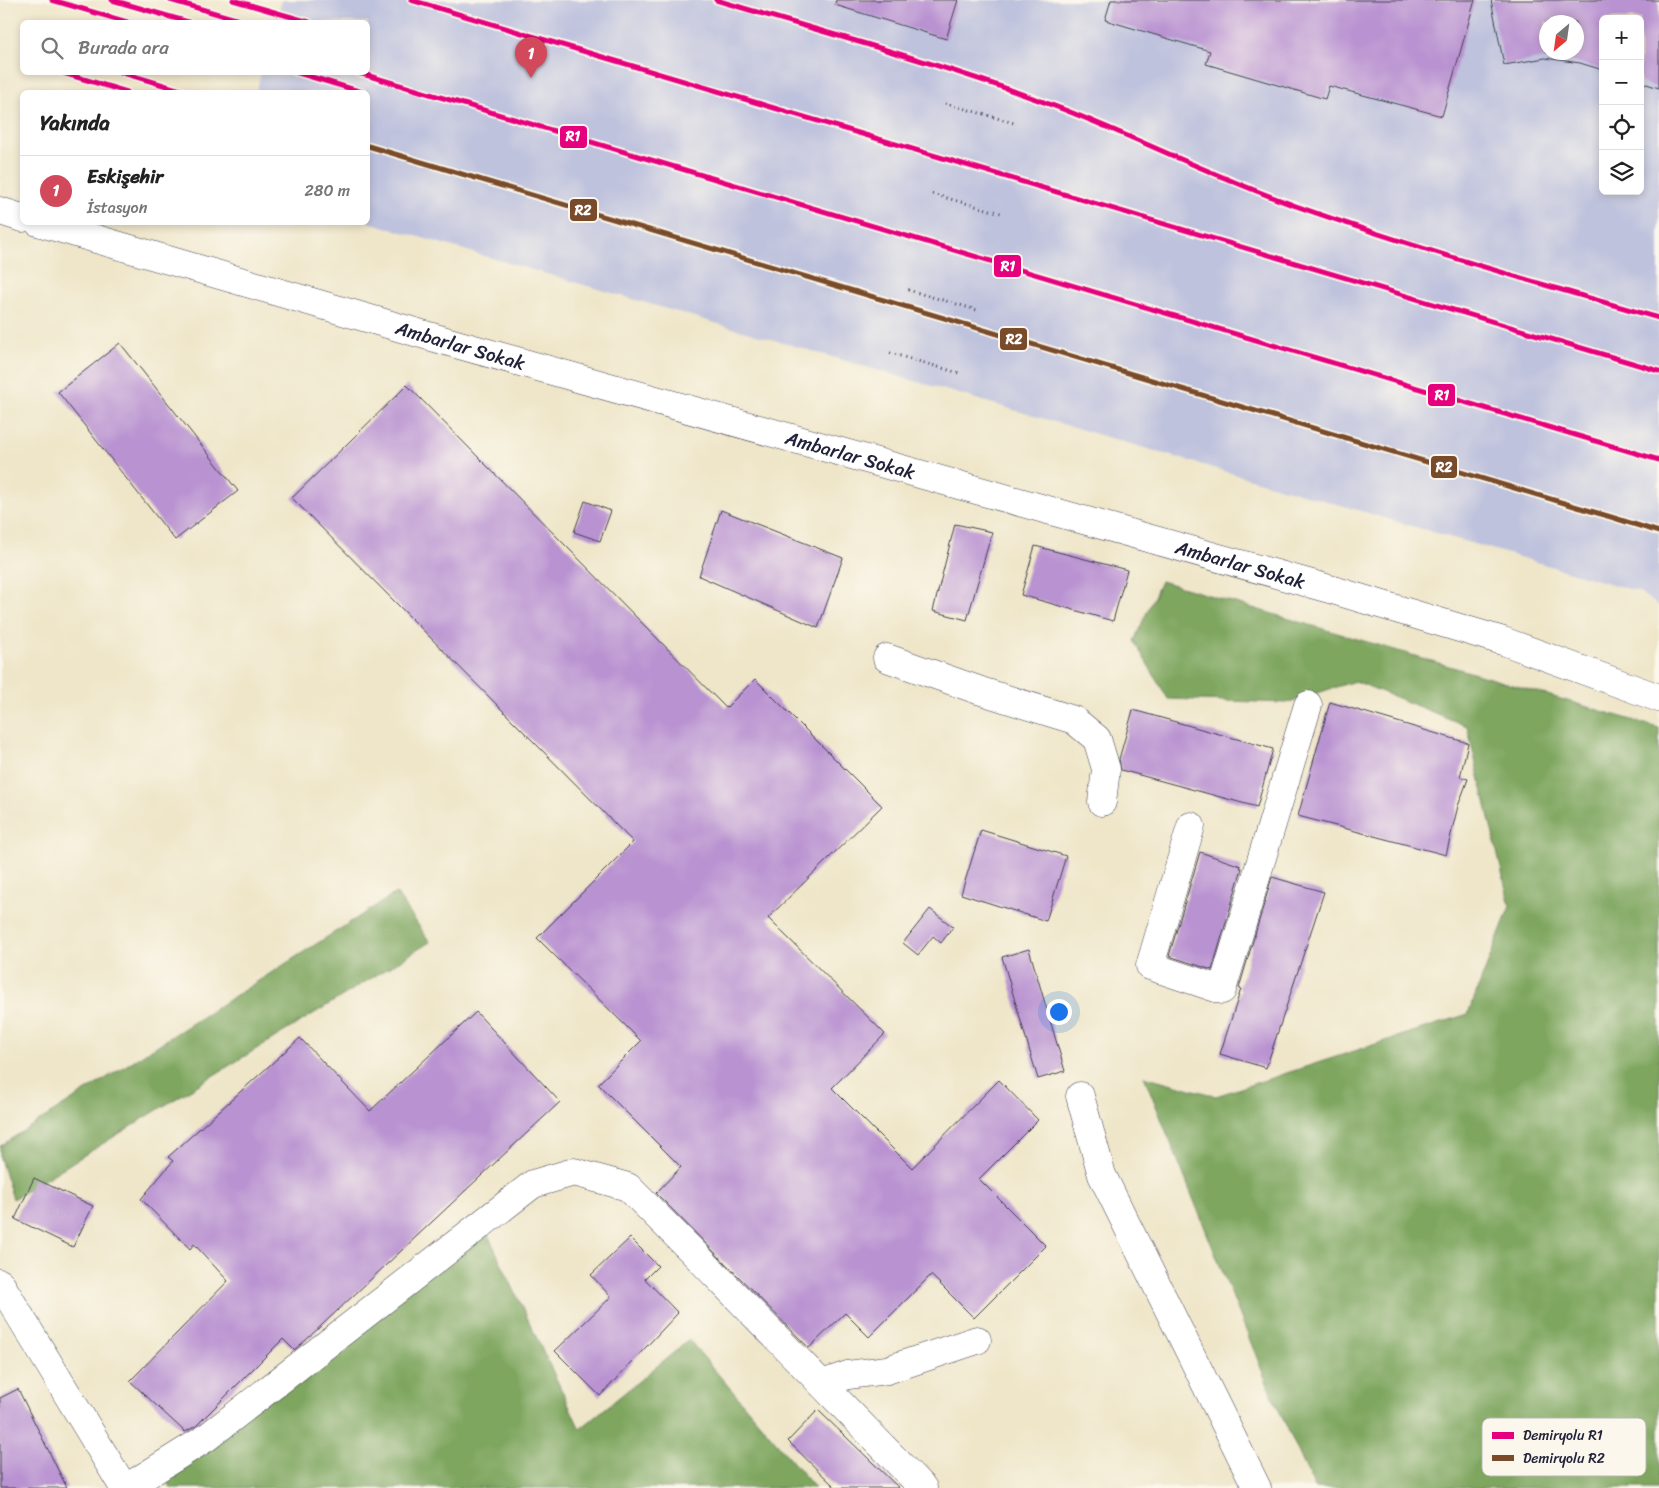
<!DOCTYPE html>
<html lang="tr">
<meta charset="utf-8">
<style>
body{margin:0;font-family:Sriracha,sans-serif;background:#f6f6f6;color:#222}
.controls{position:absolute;right:15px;top:15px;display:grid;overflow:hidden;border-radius:8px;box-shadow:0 2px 8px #0003}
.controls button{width:45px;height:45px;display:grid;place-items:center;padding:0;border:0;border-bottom:1px solid #e0e0e0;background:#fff;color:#222;font:25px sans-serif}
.compass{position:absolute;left:1539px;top:15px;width:45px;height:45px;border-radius:50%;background:#fff;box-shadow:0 2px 8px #0003;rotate:209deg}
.you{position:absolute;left:1058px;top:1011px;width:18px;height:18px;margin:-12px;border:4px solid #fff;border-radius:50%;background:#1a73e8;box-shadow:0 0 0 8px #1a73e833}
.badge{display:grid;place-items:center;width:32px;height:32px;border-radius:50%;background:#d1495b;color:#fff;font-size:16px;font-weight:700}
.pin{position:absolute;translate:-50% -41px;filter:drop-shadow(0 1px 2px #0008)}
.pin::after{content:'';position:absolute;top:26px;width:18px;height:15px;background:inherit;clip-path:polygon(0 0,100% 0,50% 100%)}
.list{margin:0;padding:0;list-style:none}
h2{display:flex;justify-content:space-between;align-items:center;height:65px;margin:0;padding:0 20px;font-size:21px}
h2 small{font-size:16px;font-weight:400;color:#767676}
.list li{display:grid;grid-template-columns:32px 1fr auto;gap:15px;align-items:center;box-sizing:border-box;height:70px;padding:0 20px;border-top:1px solid #e0e0e0}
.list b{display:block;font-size:19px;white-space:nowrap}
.list p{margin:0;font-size:16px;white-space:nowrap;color:#767676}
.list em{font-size:16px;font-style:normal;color:#767676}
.icon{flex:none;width:28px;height:28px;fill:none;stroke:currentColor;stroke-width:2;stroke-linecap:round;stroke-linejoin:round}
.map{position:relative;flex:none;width:1659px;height:1488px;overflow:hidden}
.search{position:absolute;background:#fff;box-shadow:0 2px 8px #0003;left:20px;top:20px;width:350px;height:55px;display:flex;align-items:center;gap:12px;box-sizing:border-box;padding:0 18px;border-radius:8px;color:#767676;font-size:19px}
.panel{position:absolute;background:#fff;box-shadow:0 2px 8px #0003;left:20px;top:90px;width:350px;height:135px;border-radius:8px}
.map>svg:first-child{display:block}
</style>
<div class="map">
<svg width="1659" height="1488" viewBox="0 0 1659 1488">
<rect width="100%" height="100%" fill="#fbf7ec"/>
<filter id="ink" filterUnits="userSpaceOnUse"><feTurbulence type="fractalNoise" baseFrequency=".02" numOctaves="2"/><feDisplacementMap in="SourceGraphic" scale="10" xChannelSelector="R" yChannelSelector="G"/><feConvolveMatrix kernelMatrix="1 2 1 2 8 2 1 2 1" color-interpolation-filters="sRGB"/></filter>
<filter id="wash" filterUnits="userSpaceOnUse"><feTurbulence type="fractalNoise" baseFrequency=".0096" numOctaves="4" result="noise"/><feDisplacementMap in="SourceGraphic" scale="20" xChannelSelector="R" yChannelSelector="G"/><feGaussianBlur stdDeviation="1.12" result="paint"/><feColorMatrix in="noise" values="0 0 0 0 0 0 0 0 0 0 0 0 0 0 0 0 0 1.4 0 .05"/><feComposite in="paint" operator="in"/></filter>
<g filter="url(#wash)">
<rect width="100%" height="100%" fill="#efe6c9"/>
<!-- industrial -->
<path fill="#bfc2dd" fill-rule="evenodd" d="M 282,0 L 1659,0 L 1659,606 L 1639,592 L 368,222 L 368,92 L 256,92 L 261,73 L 368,72 L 368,22 L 275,22 ZM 1603,19 L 1640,19 L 1640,191 L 1603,191 ZM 1546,22 L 1576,22 L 1576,52 L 1546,52 Z"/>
<!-- forest -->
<path fill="#7ea65e" stroke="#50644c" d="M 1161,581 L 1659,728 L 1659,1488 L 1315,1488 L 1271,1393 L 1144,1076 L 1216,1096 L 1468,1014 L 1510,906 L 1467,726 L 1355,681 L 1286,703 L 1168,699 L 1134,641 Z
M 396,893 L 430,942 L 13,1199 L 0,1158 L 0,1146 Z
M 480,1218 L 580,1429 L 689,1340 L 815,1488 L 171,1488 L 158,1464 Z"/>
<g id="blocks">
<!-- building -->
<path fill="#b993d1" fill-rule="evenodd" d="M 836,0 L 958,0 L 946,39 L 835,5 Z
M 1111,0 L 1475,0 L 1442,116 L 1329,86 L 1325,99 L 1206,64 L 1210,51 L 1105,20 Z
M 1491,0 L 1659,0 L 1659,88 L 1640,82 L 1640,19 L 1603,19 L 1603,70 L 1580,63 L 1545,58 L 1504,65 ZM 1546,22 L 1576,22 L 1576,52 L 1546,52 Z
M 120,343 L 238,491 L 175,540 L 58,392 Z
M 407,385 L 726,708 L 755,679 L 882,806 L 768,918 L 885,1034 L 832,1088 L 912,1168 L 999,1080 L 1038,1120 L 979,1179 L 1046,1246 L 974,1318 L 931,1275 L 869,1337 L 845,1313 L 809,1348 L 656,1193 L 681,1167 L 598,1084 L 641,1041 L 537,938 L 633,842 L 292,498 Z
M 585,501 L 611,511 L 600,541 L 574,532 Z
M 721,510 L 843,558 L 818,628 L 699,576 Z
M 955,524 L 992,532 L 967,620 L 933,611 Z
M 1035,546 L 1127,570 L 1113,621 L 1021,595 Z
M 1330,702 L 1468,743 L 1460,777 L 1468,779 L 1458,806 L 1446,855 L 1298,816 Z
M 1133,710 L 1273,749 L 1257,807 L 1121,770 L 1119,759 Z
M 981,830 L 1066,856 L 1046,921 L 961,894 Z
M 1200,852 L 1241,866 L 1240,868 L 1242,868 L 1212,970 L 1169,956 Z
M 1272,877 L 1324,892 L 1266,1068 L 1220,1054 L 1241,989 L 1239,988 Z
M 930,909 L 953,927 L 941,943 L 933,936 L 918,955 L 903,943 Z
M 1029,949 L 1065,1071 L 1038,1079 L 1002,957 Z
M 476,1012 L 560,1102 L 306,1340 L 294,1350 L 283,1339 L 196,1426 L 185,1432 L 130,1381 L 228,1281 L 194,1244 L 190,1249 L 141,1199 L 173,1161 L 168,1157 L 300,1038 L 370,1111 Z
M 34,1178 L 93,1206 L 73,1247 L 15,1219 Z
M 630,1238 L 658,1266 L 645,1279 L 678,1313 L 600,1396 L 555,1351 L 611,1297 L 591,1275 Z
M 18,1389 L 67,1488 L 0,1488 L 0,1398 Z
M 818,1410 L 899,1488 L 836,1488 L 788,1441 Z"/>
</g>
</g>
<g filter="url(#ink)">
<use href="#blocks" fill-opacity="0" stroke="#413f50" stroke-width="1"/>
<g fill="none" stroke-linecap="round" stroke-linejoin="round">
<defs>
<g id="minor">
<path d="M 0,211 L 22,218"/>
<path id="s1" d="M 38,222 L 456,344 L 1333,590 L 1503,641 L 1659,698"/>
<path d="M 887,658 L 981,691 L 1074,720 L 1097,739 L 1106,769 L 1102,802"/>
<path d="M 1191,826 L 1150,966 L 1222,990 L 1308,705"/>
<path d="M 1080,1096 L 1102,1175 L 1257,1488"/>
<path d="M 0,1283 L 124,1488"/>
<path d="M 822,1384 L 848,1375 L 887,1370 L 977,1340"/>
<path d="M 126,1488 L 206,1438 L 533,1184 L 574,1172 L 628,1187 L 696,1255 L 923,1488"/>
</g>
</defs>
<!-- minor casing -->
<use href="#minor" stroke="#413f50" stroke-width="29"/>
<!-- path -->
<path stroke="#413f50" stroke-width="3" stroke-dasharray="1 4" stroke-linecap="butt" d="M 945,103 L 1014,123
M 932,194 L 1001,213
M 908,290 L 977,310
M 890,353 L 959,373"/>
<!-- minor -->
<use href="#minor" stroke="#fff" stroke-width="28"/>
<defs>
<path id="rail-1" d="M 52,0 L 127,22
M 112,0 L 188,22
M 170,0 L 246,22
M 233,0 L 309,22
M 411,0 L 1659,371
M 716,0 C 833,35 951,66 1065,110 C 1142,140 1217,178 1296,206 C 1415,248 1537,283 1659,318
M 60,72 L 127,92
M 120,72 L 187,92
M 295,72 L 362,92
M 356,72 L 1659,460"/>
<path id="rail-2" d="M 368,146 L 1611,517 L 1659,532"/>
</defs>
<!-- rail-1 casing -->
<use href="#rail-1" stroke="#fbf7ec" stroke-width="9"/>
<!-- rail-2 casing -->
<use href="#rail-2" stroke="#fbf7ec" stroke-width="9"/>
<!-- rail-1 -->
<use href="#rail-1" stroke="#e5007d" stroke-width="5"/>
<!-- rail-2 -->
<use href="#rail-2" stroke="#7a4b2a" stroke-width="5"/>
</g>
</g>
<g text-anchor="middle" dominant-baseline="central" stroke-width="5" stroke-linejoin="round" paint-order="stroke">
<!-- street labels -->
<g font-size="19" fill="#22223b" stroke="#fbf7ec">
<text stroke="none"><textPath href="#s1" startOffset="440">Ambarlar Sokak</textPath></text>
<text stroke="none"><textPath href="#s1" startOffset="845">Ambarlar Sokak</textPath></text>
<text stroke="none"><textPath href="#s1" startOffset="1250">Ambarlar Sokak</textPath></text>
</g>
</g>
<!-- legend -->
<rect x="1482" y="1418" width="164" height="58" rx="8" fill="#fbf7ec" stroke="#bab7b7" stroke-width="1"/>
<rect x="1492" y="1432" width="22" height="7" fill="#e5007d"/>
<rect x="1492" y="1455" width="22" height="6" fill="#7a4b2a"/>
<g font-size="14" fill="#22223b">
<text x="1523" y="1440">Demiryolu R1</text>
<text x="1523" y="1463">Demiryolu R2</text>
</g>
<g stroke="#fbf7ec" stroke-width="2">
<rect x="559" y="125" width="29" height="24" rx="5" fill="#e5007d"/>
<rect x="569" y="198" width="29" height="24" rx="5" fill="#7a4b2a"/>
<rect x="993" y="254" width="29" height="24" rx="5" fill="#e5007d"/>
<rect x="999" y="327" width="29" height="24" rx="5" fill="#7a4b2a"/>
<rect x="1427" y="383" width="29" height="24" rx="5" fill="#e5007d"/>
<rect x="1430" y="455" width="28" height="24" rx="5" fill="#7a4b2a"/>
</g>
<g font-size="14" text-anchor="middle" font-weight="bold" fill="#fff">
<text x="573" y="141">R1</text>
<text x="583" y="215">R2</text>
<text x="1008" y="271">R1</text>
<text x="1014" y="344">R2</text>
<text x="1442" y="400">R1</text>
<text x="1444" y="472">R2</text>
</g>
</svg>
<div class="controls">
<button>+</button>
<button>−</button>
<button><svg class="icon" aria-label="locate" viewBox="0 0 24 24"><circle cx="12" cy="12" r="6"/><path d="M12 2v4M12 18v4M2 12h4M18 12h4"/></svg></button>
<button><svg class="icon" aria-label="layers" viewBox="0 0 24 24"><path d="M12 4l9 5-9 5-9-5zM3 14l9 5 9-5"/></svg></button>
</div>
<svg class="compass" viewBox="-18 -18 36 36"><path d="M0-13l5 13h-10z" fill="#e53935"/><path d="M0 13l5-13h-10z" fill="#767676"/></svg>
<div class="you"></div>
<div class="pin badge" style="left:531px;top:78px">1</div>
<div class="search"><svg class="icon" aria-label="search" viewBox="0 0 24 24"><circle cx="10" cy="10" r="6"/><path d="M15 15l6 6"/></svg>Burada ara</div>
<section class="panel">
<h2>Yakında<small></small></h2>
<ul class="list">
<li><span class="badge">1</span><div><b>Eskişehir</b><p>İstasyon</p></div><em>280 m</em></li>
</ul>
</section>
</div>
